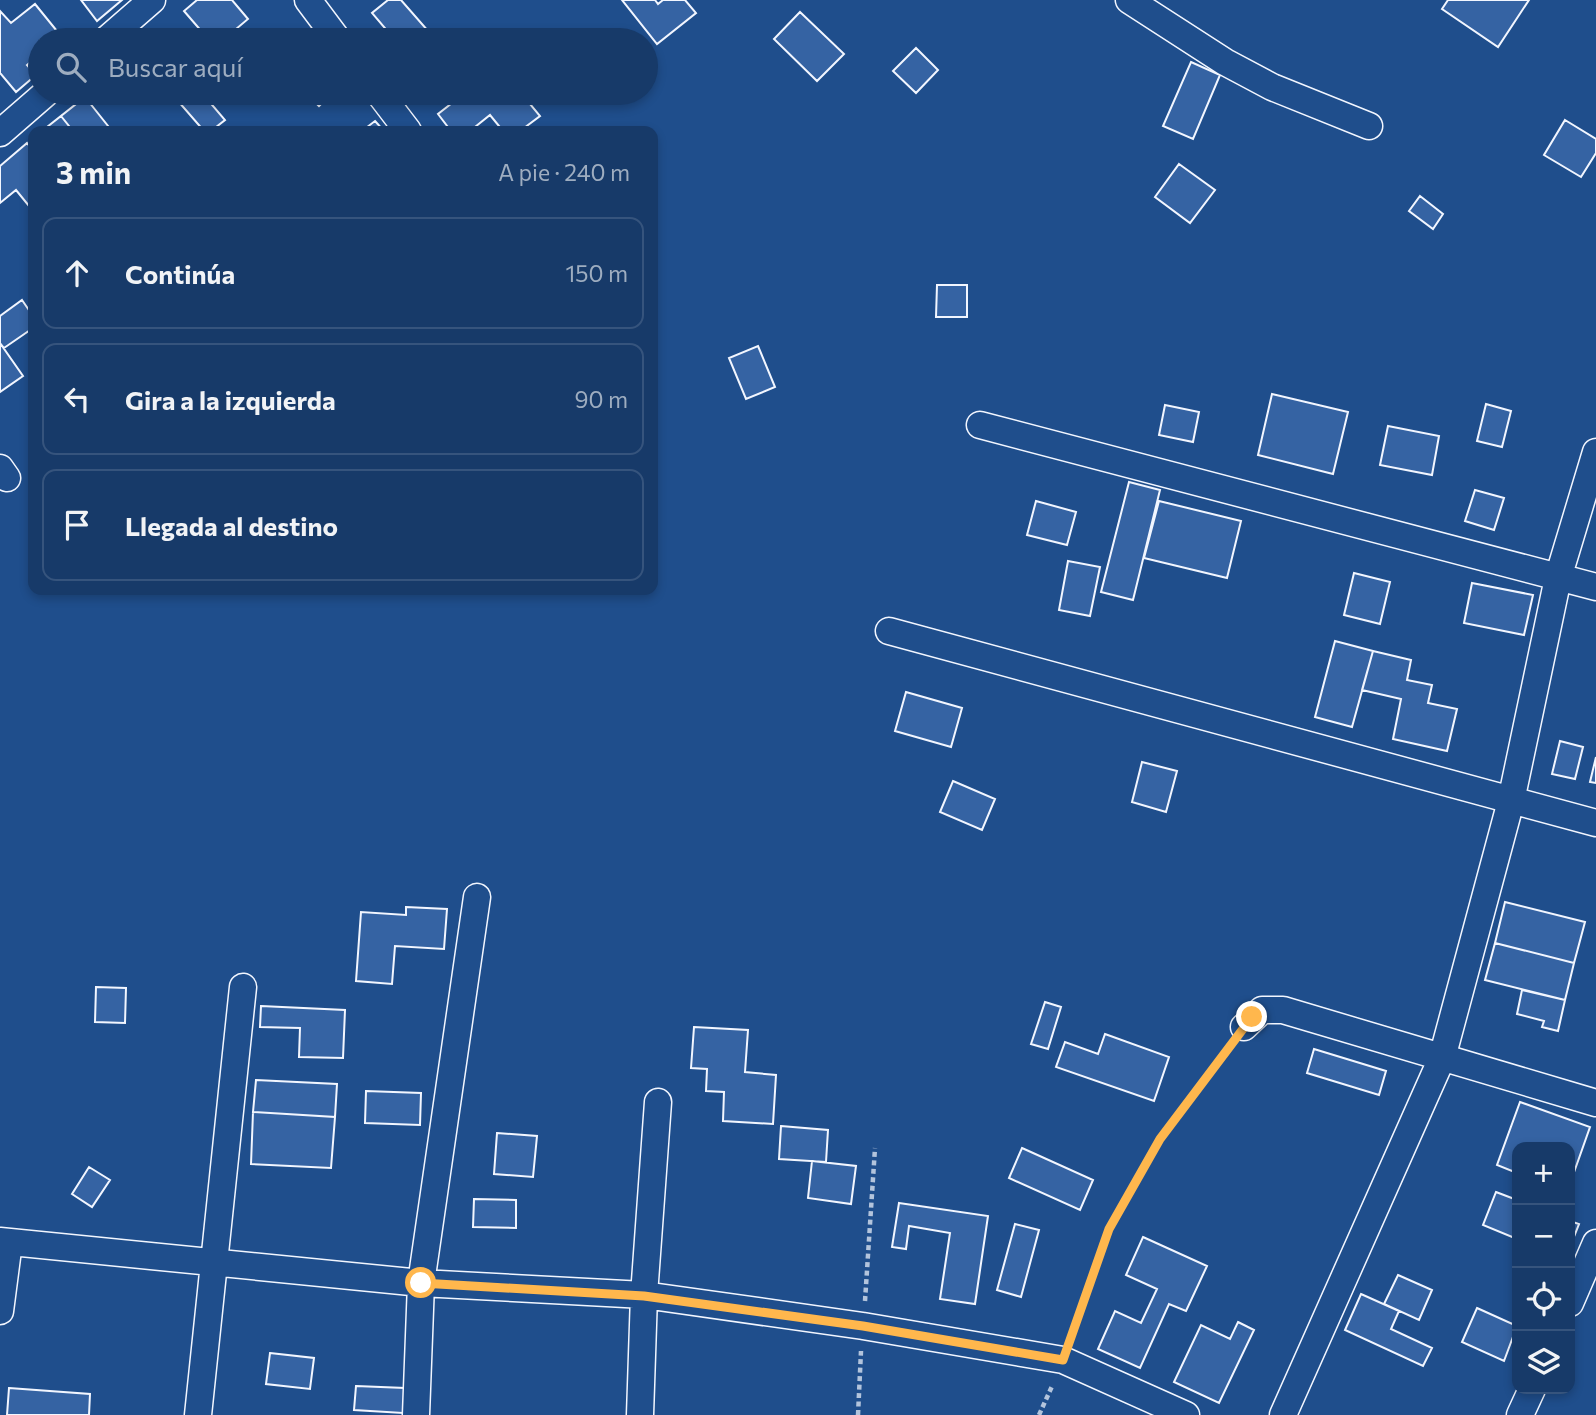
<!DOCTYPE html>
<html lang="es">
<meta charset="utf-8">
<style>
body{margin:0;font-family:Commissioner,sans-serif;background:#244571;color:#f1f3f6}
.controls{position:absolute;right:21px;bottom:21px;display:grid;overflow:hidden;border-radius:14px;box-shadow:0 4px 10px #0003}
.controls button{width:63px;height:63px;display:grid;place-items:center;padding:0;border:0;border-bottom:2px solid #36547d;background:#173a69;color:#f1f3f6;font:35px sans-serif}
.stop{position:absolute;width:21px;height:21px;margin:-16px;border:5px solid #ffb74d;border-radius:50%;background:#fff}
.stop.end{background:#ffb74d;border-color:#fff;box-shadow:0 2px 7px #0008}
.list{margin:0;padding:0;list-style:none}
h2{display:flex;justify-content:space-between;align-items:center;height:91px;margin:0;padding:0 28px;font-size:30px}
h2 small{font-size:23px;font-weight:400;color:#9eadc0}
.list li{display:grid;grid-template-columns:46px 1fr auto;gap:21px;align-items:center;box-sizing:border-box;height:112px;margin:0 14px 14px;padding:0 14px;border:2px solid #36547d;border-radius:14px}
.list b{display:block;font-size:26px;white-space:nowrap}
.list em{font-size:23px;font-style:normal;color:#9eadc0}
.icon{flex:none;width:38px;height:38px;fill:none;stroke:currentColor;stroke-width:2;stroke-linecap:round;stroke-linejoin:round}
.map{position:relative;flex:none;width:1596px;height:1415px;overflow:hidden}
.search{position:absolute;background:#173a69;box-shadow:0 4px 10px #0003;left:28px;top:28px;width:630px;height:77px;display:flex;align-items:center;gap:18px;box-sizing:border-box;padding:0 24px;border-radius:38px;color:#9eadc0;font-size:26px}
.panel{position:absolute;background:#173a69;box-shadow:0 4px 10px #0003;left:28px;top:126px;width:630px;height:469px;border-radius:14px}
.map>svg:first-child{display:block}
</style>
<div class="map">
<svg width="1596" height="1415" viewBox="0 0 1596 1415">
<rect width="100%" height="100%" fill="#1f4e8c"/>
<!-- building -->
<path fill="#3563a3" stroke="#f2f6ff" stroke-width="2" d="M 81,0 L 122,0 L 97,21 Z
M 197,0 L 232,0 L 248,19 L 223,40 L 209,40 L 184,11 Z
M 388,0 L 401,0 L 436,40 L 395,40 L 372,13 Z
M 622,0 L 655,0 L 658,4 L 663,0 L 685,0 L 696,13 L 657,44 Z
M 1448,0 L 1529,0 L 1498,47 L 1442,9 Z
M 35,4 L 61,36 L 57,40 L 40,40 L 40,54 L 27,65 L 36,75 L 16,92 L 0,73 L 0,11 L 11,23 Z
M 800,12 L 844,54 L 817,81 L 774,39 Z
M 916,48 L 938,70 L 916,93 L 893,71 Z
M 1191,62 L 1220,75 L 1193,139 L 1163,126 Z
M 171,93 L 202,93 L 225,120 L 211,131 L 204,131 Z
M 306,93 L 332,93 L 319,106 Z
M 465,93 L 521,93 L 540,116 L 520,131 L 503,131 L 490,115 L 470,131 L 451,131 L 438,114 Z
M 85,97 L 112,131 L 73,131 L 61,116 Z
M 61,116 L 73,131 L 42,131 Z
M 1565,120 L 1596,139 L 1596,153 L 1581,177 L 1544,155 Z
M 375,121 L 384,131 L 362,131 Z
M 27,143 L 33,151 L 33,202 L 29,206 L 16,190 L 0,203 L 0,166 Z
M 1179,164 L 1215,190 L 1190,223 L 1155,197 Z
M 1420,196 L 1443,214 L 1433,229 L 1409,211 Z
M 937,285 L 967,285 L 967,317 L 936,317 Z
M 22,300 L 33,316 L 33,328 L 4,348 L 0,343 L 0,316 Z
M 0,343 L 23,376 L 0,392 Z
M 758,346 L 775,387 L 746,399 L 729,358 Z
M 1272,394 L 1348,412 L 1333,474 L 1258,455 Z
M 1486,404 L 1511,411 L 1502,447 L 1477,441 Z
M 1165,405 L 1199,412 L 1193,442 L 1159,435 Z
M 1388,426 L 1439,436 L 1432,475 L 1380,465 Z
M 1129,482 L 1160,490 L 1133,600 L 1101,592 Z
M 1475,490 L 1504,498 L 1494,530 L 1465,521 Z
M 1036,501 L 1076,512 L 1067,545 L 1027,535 Z
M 1159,501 L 1241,521 L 1227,578 L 1144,558 Z
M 1068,561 L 1100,567 L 1090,616 L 1059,610 Z
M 1354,573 L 1390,582 L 1380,624 L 1344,615 Z
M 1472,583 L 1533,595 L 1524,635 L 1464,623 Z
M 1335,641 L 1373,651 L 1352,727 L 1315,717 Z
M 1373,651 L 1411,660 L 1407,680 L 1432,685 L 1428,703 L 1457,709 L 1447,751 L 1393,739 L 1401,699 L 1362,690 Z
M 906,692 L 962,708 L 951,747 L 895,731 Z
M 1560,741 L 1583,747 L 1575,779 L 1552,774 Z
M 1596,757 L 1596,783 L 1590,782 Z
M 1142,762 L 1177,771 L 1166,812 L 1132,802 Z
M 953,781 L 995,799 L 982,830 L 940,812 Z
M 1505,902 L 1585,922 L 1574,963 L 1495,943 Z
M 406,907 L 447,909 L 444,949 L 395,946 L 392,984 L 356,981 L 361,912 L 406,915 Z
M 1495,943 L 1574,963 L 1565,1000 L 1485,980 Z
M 96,987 L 126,988 L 125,1023 L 95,1022 Z
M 1522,990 L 1565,1000 L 1558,1031 L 1542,1027 L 1544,1021 L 1517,1014 Z
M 1045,1002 L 1061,1007 L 1048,1049 L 1031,1044 Z
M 261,1006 L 345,1010 L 343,1058 L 299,1057 L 300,1028 L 260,1027 Z
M 694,1027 L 748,1030 L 745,1072 L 776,1075 L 773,1124 L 723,1121 L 724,1092 L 706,1091 L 707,1069 L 691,1068 Z
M 1105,1034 L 1169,1057 L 1154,1101 L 1056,1067 L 1065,1042 L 1098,1054 Z
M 1314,1049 L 1386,1071 L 1379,1095 L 1307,1073 Z
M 256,1080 L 337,1084 L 335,1117 L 253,1112 Z
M 366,1091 L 421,1093 L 420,1125 L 365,1123 Z
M 1520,1102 L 1590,1127 L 1572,1178 L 1570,1147 L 1517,1147 L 1517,1173 L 1497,1165 Z
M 253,1112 L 335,1117 L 331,1168 L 251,1164 Z
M 781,1126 L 828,1130 L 826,1162 L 779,1159 Z
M 497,1133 L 537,1136 L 533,1177 L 494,1174 Z
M 1022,1148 L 1093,1180 L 1080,1210 L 1009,1178 Z
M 812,1161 L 856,1166 L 851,1204 L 808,1198 Z
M 89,1167 L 110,1180 L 92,1207 L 72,1194 Z
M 1496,1192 L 1517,1200 L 1517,1239 L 1483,1225 Z
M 474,1199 L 516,1200 L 516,1228 L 473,1227 Z
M 899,1203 L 988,1216 L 975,1304 L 940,1299 L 950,1233 L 909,1226 L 906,1249 L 892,1247 Z
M 1570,1221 L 1579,1224 L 1570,1247 Z
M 1015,1224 L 1039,1230 L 1021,1297 L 997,1290 Z
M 1143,1237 L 1207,1266 L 1186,1311 L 1169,1304 L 1140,1368 L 1098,1349 L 1115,1311 L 1141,1323 L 1157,1289 L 1126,1275 Z
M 1398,1275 L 1432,1290 L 1419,1320 L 1384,1304 Z
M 1361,1294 L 1399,1311 L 1391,1329 L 1432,1348 L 1423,1366 L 1345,1330 Z
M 1477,1308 L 1517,1326 L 1504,1361 L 1462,1342 Z
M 1238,1322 L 1254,1330 L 1219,1403 L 1174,1382 L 1201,1325 L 1230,1339 Z
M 270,1353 L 314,1358 L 310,1389 L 266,1384 Z
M 356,1386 L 405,1388 L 403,1413 L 354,1410 Z
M 9,1388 L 90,1394 L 89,1415 L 7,1415 Z"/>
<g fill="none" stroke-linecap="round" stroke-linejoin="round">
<defs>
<path id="minor" d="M 308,0 L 338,40
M 1129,0 L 1225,62 L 1272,87 L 1369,126
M 106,40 L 152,0
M 379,93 L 408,131
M 0,133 L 46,93
M 980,425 L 1596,587
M 0,468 L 7,478
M 889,631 L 1596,823
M 1244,1027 L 1262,1010 L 1283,1010 L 1596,1103
M 0,1241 L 421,1283 L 644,1295 L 863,1326 L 1063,1360 L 1186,1415
M 1570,1303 L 1596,1243
M 0,1311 L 9,1242
M 198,1415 L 243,987
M 416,1415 L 421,1283 L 477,897
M 640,1415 L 644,1295 L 658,1102
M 1283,1415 L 1442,1058 L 1511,801 L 1558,578 L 1596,452
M 1520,1415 L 1532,1389"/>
</defs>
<!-- minor casing -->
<use href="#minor" stroke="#f2f6ff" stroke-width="29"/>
<!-- path -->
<path stroke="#b3c4dc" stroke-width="4.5" stroke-dasharray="5 3.5" stroke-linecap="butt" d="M 865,1301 L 875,1148
M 1071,1336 L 1109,1229 L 1160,1139 L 1228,1048
M 858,1415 L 861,1351
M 1039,1415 L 1053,1384"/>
<!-- minor -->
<use href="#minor" stroke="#1f4e8c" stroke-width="26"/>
</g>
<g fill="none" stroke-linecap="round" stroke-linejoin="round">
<!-- route -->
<path stroke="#ffb74d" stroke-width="9" d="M 421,1283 L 644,1296 L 863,1326 L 1063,1360 L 1109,1229 L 1160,1139 L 1252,1017"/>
</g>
</svg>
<div class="controls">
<button>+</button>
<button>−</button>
<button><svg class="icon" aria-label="locate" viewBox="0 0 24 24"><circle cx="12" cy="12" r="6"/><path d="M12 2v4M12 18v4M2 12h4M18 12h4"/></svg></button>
<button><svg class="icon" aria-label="layers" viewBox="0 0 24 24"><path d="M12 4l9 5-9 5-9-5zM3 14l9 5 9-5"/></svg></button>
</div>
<div class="stop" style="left:421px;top:1283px"></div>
<div class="stop end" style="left:1252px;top:1017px"></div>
<div class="search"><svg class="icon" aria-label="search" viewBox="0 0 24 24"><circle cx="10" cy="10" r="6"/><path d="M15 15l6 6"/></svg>Buscar aquí</div>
<section class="panel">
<h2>3 min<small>A pie · 240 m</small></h2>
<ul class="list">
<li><svg class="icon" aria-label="ahead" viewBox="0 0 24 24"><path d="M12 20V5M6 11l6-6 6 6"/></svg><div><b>Continúa</b></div><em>150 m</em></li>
<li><svg class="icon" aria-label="left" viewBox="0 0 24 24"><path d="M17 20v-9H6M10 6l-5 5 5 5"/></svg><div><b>Gira a la izquierda</b></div><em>90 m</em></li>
<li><svg class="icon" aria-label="arrive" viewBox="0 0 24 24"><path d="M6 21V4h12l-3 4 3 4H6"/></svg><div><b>Llegada al destino</b></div></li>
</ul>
</section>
</div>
